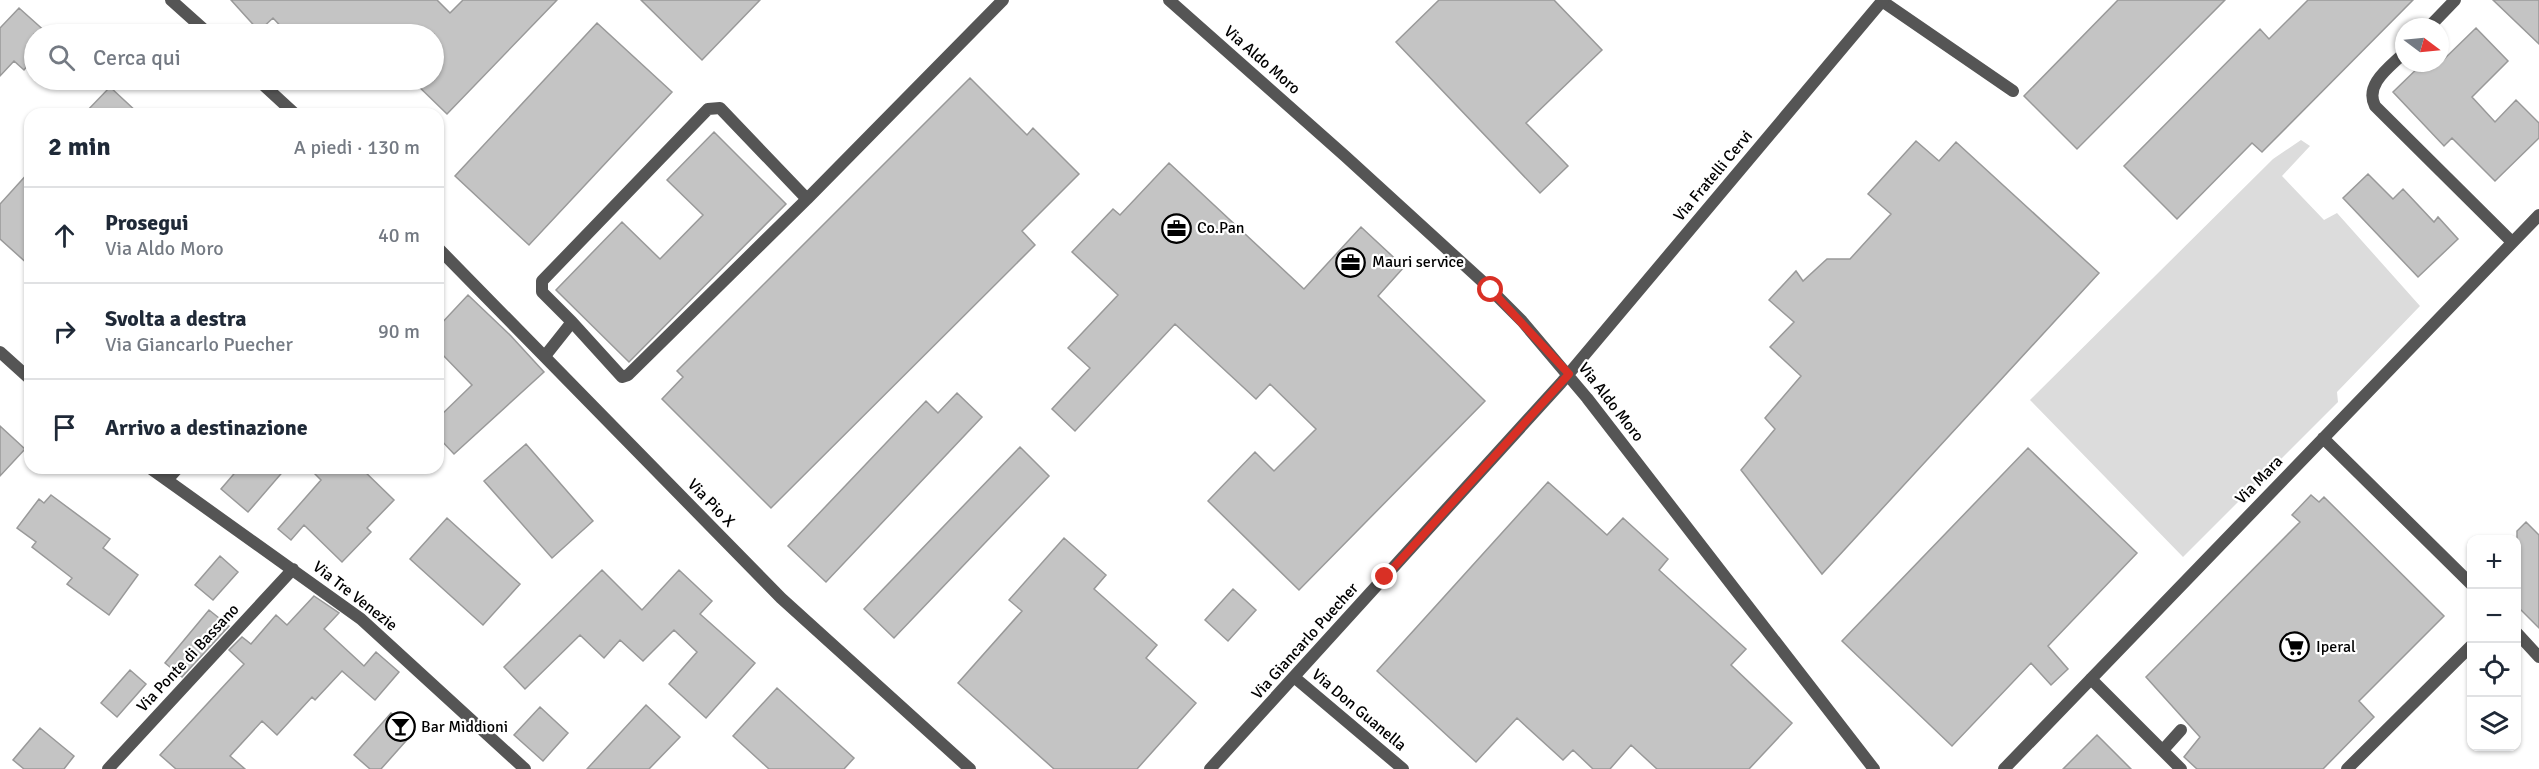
<!DOCTYPE html>
<html lang="it">
<meta charset="utf-8">
<style>
body{margin:0;font-family:Signika,sans-serif;background:#f2f2f3;color:#1f2937}
.controls{position:absolute;right:18px;bottom:18px;display:grid;overflow:hidden;border-radius:12px;box-shadow:0 2px 4px #0004}
.controls button{width:54px;height:54px;display:grid;place-items:center;padding:0;border:0;border-bottom:2px solid #e0e1e3;background:#fff;color:#1f2937;font:30px sans-serif}
.compass{position:absolute;left:2395px;top:18px;width:54px;height:54px;border-radius:50%;background:#fff;box-shadow:0 2px 4px #0004;rotate:106deg}
.stop{position:absolute;width:18px;height:18px;margin:-14px;border:4px solid #d93025;border-radius:50%;background:#fff}
.stop.end{background:#d93025;border-color:#fff;box-shadow:0 2px 6px #0008}
.list{margin:0;padding:0;list-style:none}
h2{display:flex;justify-content:space-between;align-items:center;height:78px;margin:0;padding:0 24px;font-size:26px}
h2 small{font-size:20px;font-weight:400;color:#747a83}
.list li{display:grid;grid-template-columns:39px 1fr auto;gap:18px;align-items:center;box-sizing:border-box;height:96px;padding:0 24px;border-top:2px solid #e0e1e3}
.list b{display:block;font-size:22px;white-space:nowrap}
.list p{margin:0;font-size:20px;white-space:nowrap;color:#747a83}
.list em{font-size:20px;font-style:normal;color:#747a83}
.icon{flex:none;width:33px;height:33px;fill:none;stroke:currentColor;stroke-width:2;stroke-linecap:round;stroke-linejoin:round}
.map{position:relative;flex:none;width:2539px;height:769px;overflow:hidden}
.search{position:absolute;background:#fff;box-shadow:0 2px 4px #0004;left:24px;top:24px;width:420px;height:66px;display:flex;align-items:center;gap:15px;box-sizing:border-box;padding:0 21px;border-radius:33px;color:#747a83;font-size:22px}
.panel{position:absolute;background:#fff;box-shadow:0 2px 4px #0004;left:24px;top:108px;width:420px;height:366px;border-radius:18px}
.map>svg:first-child{display:block}
</style>
<div class="map">
<svg width="2539" height="769" viewBox="0 0 2539 769">
<rect width="100%" height="100%" fill="#fff"/>
<!-- green -->
<path fill="#dcdcdc" d="M 2301,140 L 2310,146 L 2282,176 L 2324,220 L 2337,213 L 2420,306 L 2337,392 L 2338,402 L 2183,557 L 2030,400 L 2273,159 Z"/>
<!-- building -->
<path fill="#c4c4c4" stroke="#999" stroke-width="1.5" d="M 231,0 L 437,0 L 450,13 L 463,0 L 557,0 L 447,114 L 412,80 L 434,80 L 434,34 L 288,34 L 273,18 L 259,31 Z
M 641,0 L 760,0 L 702,60 Z
M 1439,0 L 1554,0 L 1602,50 L 1526,123 L 1568,166 L 1540,193 L 1396,42 Z
M 2118,0 L 2225,0 L 2077,149 L 2024,96 Z
M 2308,0 L 2413,0 L 2262,152 L 2252,143 L 2177,219 L 2124,166 L 2260,29 L 2269,39 Z
M 2493,0 L 2539,0 L 2539,44 Z
M 19,8 L 48,34 L 34,34 L 34,58 L 24,70 L 14,61 L 0,76 L 0,28 Z
M 597,23 L 672,92 L 529,245 L 455,176 Z
M 2476,28 L 2508,61 L 2472,97 L 2495,122 L 2516,100 L 2539,123 L 2539,138 L 2495,181 L 2452,138 L 2444,146 L 2393,92 L 2423,63 L 2440,63 Z
M 970,78 L 1027,135 L 1033,128 L 1079,174 L 1022,231 L 1035,245 L 771,508 L 662,399 L 683,377 L 677,371 Z
M 110,87 L 139,114 L 84,114 Z
M 714,132 L 786,204 L 629,362 L 556,290 L 622,222 L 660,259 L 703,215 L 667,180 Z
M 1916,141 L 1939,161 L 1956,142 L 2099,273 L 1822,574 L 1741,470 L 1775,429 L 1765,418 L 1801,376 L 1770,347 L 1794,322 L 1769,300 L 1796,271 L 1803,281 L 1827,259 L 1850,259 L 1891,214 L 1868,194 Z
M 1169,163 L 1304,289 L 1361,227 L 1404,267 L 1378,296 L 1485,401 L 1299,590 L 1208,501 L 1255,452 L 1274,471 L 1316,429 L 1270,384 L 1256,399 L 1175,324 L 1075,431 L 1052,409 L 1090,368 L 1068,348 L 1118,295 L 1072,252 L 1113,209 L 1120,215 Z
M 30,171 L 30,266 L 0,239 L 0,204 Z
M 2368,174 L 2393,199 L 2403,189 L 2434,222 L 2438,217 L 2458,239 L 2418,277 L 2343,198 Z
M 468,295 L 511,336 L 544,372 L 454,454 L 438,437 L 438,418 L 472,385 L 438,350 L 438,327 Z
M 957,393 L 982,417 L 826,582 L 788,546 L 926,401 L 938,413 Z
M 0,426 L 25,449 L 0,476 Z
M 526,444 L 593,521 L 552,558 L 484,481 Z
M 1020,447 L 1049,476 L 894,638 L 864,609 Z
M 2028,448 L 2137,553 L 2048,646 L 2068,669 L 2051,685 L 2031,663 L 1952,746 L 1842,641 Z
M 239,468 L 286,468 L 248,512 L 221,489 Z
M 309,468 L 361,468 L 394,500 L 367,528 L 371,532 L 342,562 L 304,525 L 291,540 L 278,529 L 321,480 Z
M 1548,482 L 1607,535 L 1623,518 L 1668,559 L 1659,570 L 1746,649 L 1731,665 L 1792,723 L 1749,769 L 1657,769 L 1631,745 L 1610,769 L 1593,769 L 1573,750 L 1563,760 L 1517,718 L 1476,762 L 1377,671 Z
M 51,495 L 110,539 L 103,548 L 138,575 L 109,615 L 67,584 L 72,578 L 32,547 L 36,542 L 17,528 L 39,499 L 44,503 Z
M 2311,495 L 2319,502 L 2324,497 L 2444,616 L 2359,701 L 2374,717 L 2323,769 L 2197,769 L 2184,757 L 2200,737 L 2146,677 L 2300,522 L 2292,515 Z
M 447,518 L 520,584 L 483,625 L 410,559 Z
M 2526,522 L 2539,535 L 2539,628 L 2517,606 L 2517,531 Z
M 1064,538 L 1106,575 L 1094,589 L 1157,645 L 1146,658 L 1196,703 L 1137,769 L 1054,769 L 958,683 L 1022,611 L 1009,600 Z
M 220,556 L 238,572 L 213,600 L 195,585 Z
M 602,570 L 642,610 L 679,570 L 712,601 L 700,614 L 755,663 L 706,718 L 669,684 L 697,652 L 674,630 L 643,661 L 620,640 L 604,658 L 580,635 L 525,689 L 504,667 Z
M 1233,589 L 1256,610 L 1228,641 L 1205,620 Z
M 314,596 L 339,613 L 324,629 L 364,666 L 376,652 L 399,672 L 375,700 L 342,671 L 315,700 L 312,697 L 277,735 L 262,721 L 230,756 L 245,769 L 176,769 L 160,755 L 244,664 L 229,650 L 242,637 L 251,644 L 276,615 L 287,625 Z
M 209,610 L 229,626 L 182,677 L 165,663 Z
M 130,670 L 146,684 L 117,717 L 101,703 Z
M 777,688 L 854,758 L 844,769 L 769,769 L 733,736 Z
M 646,705 L 680,737 L 649,769 L 587,769 Z
M 540,707 L 568,733 L 543,761 L 514,735 Z
M 391,713 L 413,733 L 381,769 L 370,769 L 354,755 Z
M 40,728 L 74,756 L 64,769 L 24,769 L 13,760 Z
M 2097,735 L 2131,769 L 2063,769 Z"/>
<g fill="none" stroke-linecap="round" stroke-linejoin="round">
<!-- service -->
<path stroke="#555" stroke-width="12" d="M 1882,1 L 2013,91
M 807,199 L 1003,0
M 545,356 L 572,322 L 542,292 L 542,281 L 708,109 L 720,108 L 807,199 L 628,375 L 622,377 L 572,322
M 2091,679 L 2181,769
M 2163,750 L 2181,730
M 2347,769 L 2472,645"/>
<!-- minor -->
<path stroke="#555" stroke-width="12" d="M 171,0 L 209,34
M 1169,0 L 1345,156 L 1483,282 L 1522,321 L 1587,398 L 1874,769
M 2429,27 L 2455,0
M 2404,53 C 2390,67 2364,84 2375,106 L 2512,242
M 258,80 L 295,114
M 438,248 L 781,598 L 970,769
M 0,352 L 30,379
M 2323,438 L 2472,585
M 150,468 L 361,619 L 525,769
M 167,480 L 178,468
M 2516,632 L 2539,657
M 1294,677 L 1403,769
M 108,769 L 293,569
M 1210,769 L 1561,383 L 1883,0
M 2004,769 L 2539,215"/>
</g>
<g fill="none" stroke-linecap="round" stroke-linejoin="round">
<!-- route -->
<path stroke="#d93025" stroke-width="8" d="M 1385,577 L 1569,374 L 1491,290"/>
</g>
<!-- icons -->
<defs>
<symbol id="office-ring" viewBox="-11 -11 22 22"><circle r="9.5" fill="#fff" stroke="#000" stroke-width="1.5"/><path d="M-6-3h4V-5.5h4V-3h4V5H-6ZM-1-4.5V-3h2v-1.5ZM-6 0V1H6V0Z" fill="#000"/></symbol>
<symbol id="supermarket-ring" viewBox="-11 -11 22 22"><circle r="9.5" fill="#fff" stroke="#000" stroke-width="1.5"/><path d="M-6-5.5h2.5l.6 2H6L4.5 2H-2.5L-4.4-4H-6ZM-1.5 3.2a1.3 1.3 0 1 0 .1 0ZM3 3.2a1.3 1.3 0 1 0 .1 0Z" fill="#000"/></symbol>
<symbol id="bar-ring" viewBox="-11 -11 22 22"><circle r="9.5" fill="#fff" stroke="#000" stroke-width="1.5"/><path d="M-6-5H6L.8 .8V4.5H3.5V6h-7V4.5H-.8V.8Z" fill="#000"/></symbol>
</defs>
<g fill-rule="evenodd">
<use href="#office-ring" x="1160" y="212" width="33" height="33"/>
<use href="#office-ring" x="1334" y="246" width="33" height="33"/>
<use href="#supermarket-ring" x="2278" y="630" width="33" height="33"/>
<use href="#bar-ring" x="384" y="710" width="33" height="33"/>
</g>
<g text-anchor="middle" dominant-baseline="central" stroke-width="4.5" stroke-linejoin="round" paint-order="stroke">
<!-- street labels -->
<g font-size="16" fill="#000" stroke="#fff">
<text transform="translate(1262 60) rotate(41)">Via Aldo Moro</text>
<text transform="translate(1713 176) rotate(-50)">Via Fratelli Cervi</text>
<text transform="translate(1611 402) rotate(52)">Via Aldo Moro</text>
<text transform="translate(2259 480) rotate(-46)">Via Mara</text>
<text transform="translate(711 503) rotate(46)">Via Pio X</text>
<text transform="translate(355 596) rotate(38)">Via Tre Venezie</text>
<text transform="translate(1305 641) rotate(-48)">Via Giancarlo Puecher</text>
<text transform="translate(188 658) rotate(-47)">Via Ponte di Bassano</text>
<text transform="translate(1359 710) rotate(40)">Via Don Guanella</text>
</g>
<!-- poi labels -->
<g font-size="16" fill="#000" stroke="#fff" text-anchor="start">
<text x="1197" y="228">Co.Pan</text>
<text x="1372" y="262">Mauri service</text>
<text x="2316" y="647">Iperal</text>
<text x="421" y="727">Bar Middioni</text>
</g>
</g>
</svg>
<div class="controls">
<button>+</button>
<button>−</button>
<button><svg class="icon" aria-label="locate" viewBox="0 0 24 24"><circle cx="12" cy="12" r="6"/><path d="M12 2v4M12 18v4M2 12h4M18 12h4"/></svg></button>
<button><svg class="icon" aria-label="layers" viewBox="0 0 24 24"><path d="M12 4l9 5-9 5-9-5zM3 14l9 5 9-5"/></svg></button>
</div>
<svg class="compass" viewBox="-18 -18 36 36"><path d="M0-13l5 13h-10z" fill="#e53935"/><path d="M0 13l5-13h-10z" fill="#747a83"/></svg>
<div class="stop" style="left:1491px;top:290px"></div>
<div class="stop end" style="left:1385px;top:577px"></div>
<div class="search"><svg class="icon" aria-label="search" viewBox="0 0 24 24"><circle cx="10" cy="10" r="6"/><path d="M15 15l6 6"/></svg>Cerca qui</div>
<section class="panel">
<h2>2 min<small>A piedi · 130 m</small></h2>
<ul class="list">
<li><svg class="icon" aria-label="ahead" viewBox="0 0 24 24"><path d="M12 20V5M6 11l6-6 6 6"/></svg><div><b>Prosegui</b><p>Via Aldo Moro</p></div><em>40 m</em></li>
<li><svg class="icon" aria-label="right" viewBox="0 0 24 24"><path d="M7 20v-9h11M14 6l5 5-5 5"/></svg><div><b>Svolta a destra</b><p>Via Giancarlo Puecher</p></div><em>90 m</em></li>
<li><svg class="icon" aria-label="arrive" viewBox="0 0 24 24"><path d="M6 21V4h12l-3 4 3 4H6"/></svg><div><b>Arrivo a destinazione</b></div></li>
</ul>
</section>
</div>
